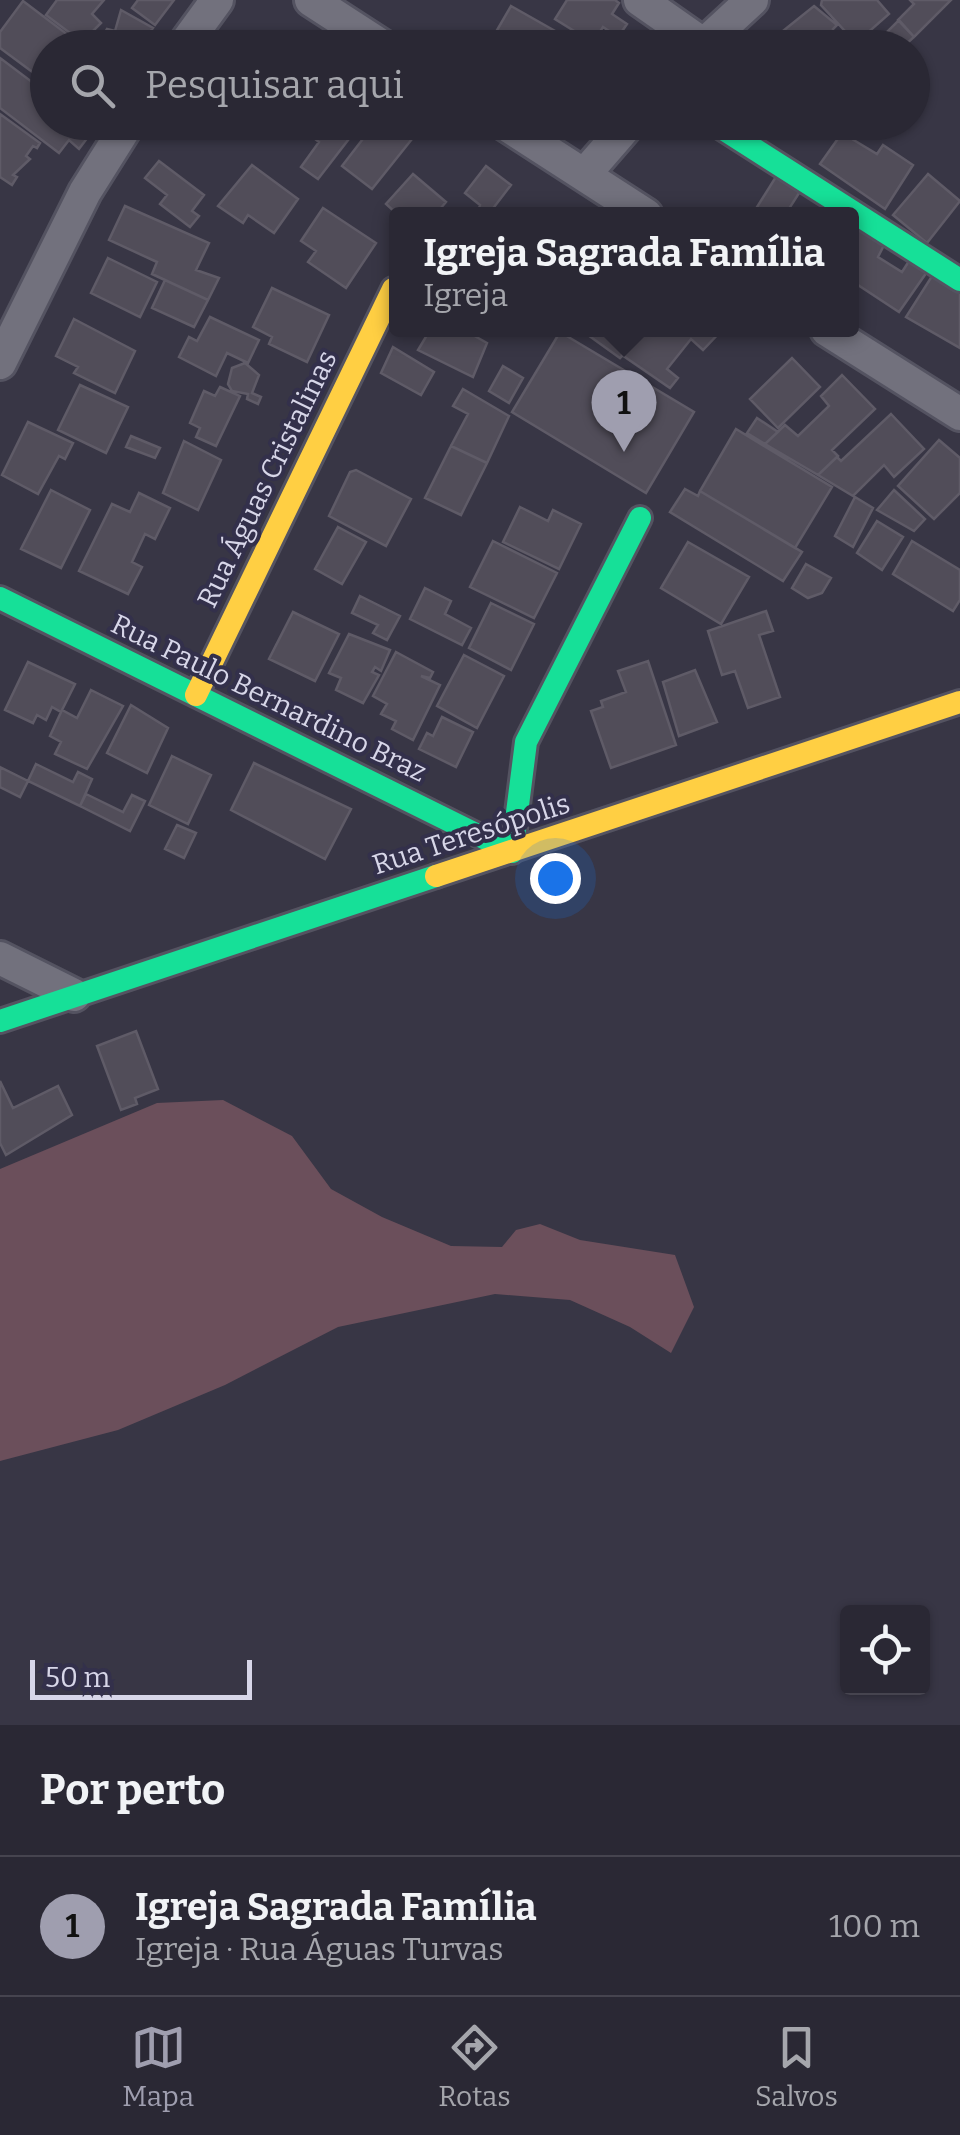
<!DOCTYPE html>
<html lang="pt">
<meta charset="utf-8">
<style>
body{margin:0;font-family:Bitter,serif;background:#32303c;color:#f1f3f6}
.controls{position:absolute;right:30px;bottom:30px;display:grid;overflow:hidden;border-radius:10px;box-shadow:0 2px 8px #0004}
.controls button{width:90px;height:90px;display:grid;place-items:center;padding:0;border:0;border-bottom:2px solid #46444f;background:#2a2834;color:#f1f3f6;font:50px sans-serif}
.scale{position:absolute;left:30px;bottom:25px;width:222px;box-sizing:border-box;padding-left:10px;border:5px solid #d7d6e8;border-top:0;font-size:28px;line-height:35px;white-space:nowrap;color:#d7d6e8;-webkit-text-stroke:8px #33304b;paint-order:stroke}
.you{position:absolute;left:555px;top:878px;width:35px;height:35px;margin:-25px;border:8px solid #fff;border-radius:50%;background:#1a73e8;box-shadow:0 0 0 15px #1a73e833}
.badge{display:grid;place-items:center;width:65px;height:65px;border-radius:50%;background:#9f9eaf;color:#111;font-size:32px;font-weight:700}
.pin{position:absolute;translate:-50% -82px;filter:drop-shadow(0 2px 5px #0008)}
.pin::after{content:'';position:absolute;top:52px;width:35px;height:30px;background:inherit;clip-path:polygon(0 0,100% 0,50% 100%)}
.popup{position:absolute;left:389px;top:207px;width:470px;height:130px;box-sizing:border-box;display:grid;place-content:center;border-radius:10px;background:#2a2834;filter:drop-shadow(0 2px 8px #0005);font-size:32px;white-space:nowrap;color:#a5a6ac}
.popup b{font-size:38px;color:#f1f3f6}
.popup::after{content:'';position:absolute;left:50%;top:100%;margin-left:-20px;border:20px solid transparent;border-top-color:#2a2834}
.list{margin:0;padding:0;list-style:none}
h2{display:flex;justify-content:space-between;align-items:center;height:130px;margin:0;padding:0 40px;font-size:42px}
h2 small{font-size:32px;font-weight:400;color:#a5a6ac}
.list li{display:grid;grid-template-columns:65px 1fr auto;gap:30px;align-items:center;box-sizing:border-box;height:140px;padding:0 40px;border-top:2px solid #46444f}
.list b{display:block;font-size:38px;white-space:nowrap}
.list p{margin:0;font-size:32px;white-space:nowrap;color:#a5a6ac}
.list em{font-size:32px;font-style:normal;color:#a5a6ac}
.icon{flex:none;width:55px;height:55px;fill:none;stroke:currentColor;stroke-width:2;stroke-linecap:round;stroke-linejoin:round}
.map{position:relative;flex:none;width:960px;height:1725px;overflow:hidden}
.search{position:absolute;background:#2a2834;box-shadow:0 2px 8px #0004;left:30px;right:30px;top:30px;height:110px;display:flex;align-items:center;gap:25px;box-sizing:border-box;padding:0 35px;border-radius:55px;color:#a5a6ac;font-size:38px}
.sheet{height:270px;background:#2a2834}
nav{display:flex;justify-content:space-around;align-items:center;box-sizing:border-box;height:140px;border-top:2px solid #46444f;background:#2a2834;font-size:28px;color:#a5a6ac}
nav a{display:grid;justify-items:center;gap:5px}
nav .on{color:#9f9eaf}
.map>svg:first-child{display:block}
</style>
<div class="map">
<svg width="960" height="1725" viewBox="0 0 960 1725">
<rect width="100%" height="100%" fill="#383645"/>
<!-- forest -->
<path fill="#6b4f5b" d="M 223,1100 L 292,1136 L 331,1189 L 382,1217 L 451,1246 L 502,1247 L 516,1230 L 540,1224 L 580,1240 L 675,1255 L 694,1307 L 671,1353 L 630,1327 L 570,1300 L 495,1294 L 338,1327 L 225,1385 L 118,1430 L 0,1461 L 0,1169 L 157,1103 Z"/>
<!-- building -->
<path fill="#514d59" stroke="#5f5b67" stroke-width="2.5" d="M 57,0 L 104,0 L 92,14 L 101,23 L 82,42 L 46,15 Z
M 138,0 L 174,0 L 155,25 L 132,8 Z
M 567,0 L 615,0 L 619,3 L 612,14 L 627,24 L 618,37 L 603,27 L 595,39 L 587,39 L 555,19 Z
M 822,0 L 877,0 L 889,14 L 856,43 L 821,5 Z
M 910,0 L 951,0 L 914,37 L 898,20 L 914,4 Z
M 23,1 L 76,41 L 72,48 L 48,48 L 46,82 L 0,48 L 0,32 Z
M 511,6 L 555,31 L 545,48 L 489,44 Z
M 814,6 L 837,25 L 833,29 L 847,48 L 797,48 L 783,31 Z
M 121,10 L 153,28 L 138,48 L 120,48 L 103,36 L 107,29 L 115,31 Z
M 899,20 L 914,37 L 902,48 L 856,47 L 865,38 L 873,46 Z
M 553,34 L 572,46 L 577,38 L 592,48 L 545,48 Z
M 0,58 L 48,94 L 48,122 L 83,122 L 81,126 L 91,133 L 79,149 L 69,140 L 59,153 L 0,108 Z
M 0,114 L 40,143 L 37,148 L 33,146 L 26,156 L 30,159 L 13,175 L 17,177 L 12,185 L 0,177 Z
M 305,122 L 362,122 L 318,179 L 301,167 L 319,142 L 301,128 Z
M 376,122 L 391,122 L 412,139 L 372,189 L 342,166 Z
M 842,133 L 877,154 L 883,145 L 913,165 L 885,209 L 820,164 Z
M 159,161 L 204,195 L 192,211 L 199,216 L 190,227 L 160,204 L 167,195 L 145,178 Z
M 252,165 L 298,199 L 274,233 L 248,215 L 243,223 L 218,206 Z
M 486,166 L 511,185 L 488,215 L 477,215 L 480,205 L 465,193 Z
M 779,172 L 803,187 L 785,215 L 752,215 Z
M 413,174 L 446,202 L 435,215 L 398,215 L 386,204 Z
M 928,174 L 960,201 L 927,243 L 893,215 Z
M 125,206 L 209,243 L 196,270 L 219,278 L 208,300 L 152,274 L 157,262 L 109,240 Z
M 323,208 L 376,243 L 346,288 L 308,262 L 316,251 L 301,241 Z
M 852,226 L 886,241 L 878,257 L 902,272 L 911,258 L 929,269 L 899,312 L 852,281 Z
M 108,258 L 157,282 L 140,317 L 91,293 Z
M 934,273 L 960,289 L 960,348 L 906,317 Z
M 165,280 L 208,300 L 194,327 L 152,308 Z
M 272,288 L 329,315 L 307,362 L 269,344 L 272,337 L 253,327 Z
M 210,317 L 259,340 L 248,363 L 227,353 L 216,376 L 179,357 L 189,337 L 197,341 Z
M 74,319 L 135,351 L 115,393 L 74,373 L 78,367 L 56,356 Z
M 430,330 L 464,330 L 487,343 L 473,377 L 418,350 Z
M 581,330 L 647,330 L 620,358 Z
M 647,330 L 722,330 L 703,350 L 691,339 L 667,369 L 678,378 L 670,388 L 622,355 Z
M 560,332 L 694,412 L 646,493 L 512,412 Z
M 393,347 L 434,372 L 421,395 L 381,373 Z
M 792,358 L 820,387 L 778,428 L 750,399 Z
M 245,363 L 259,375 L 252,393 L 261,397 L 258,404 L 247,399 L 248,394 L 232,391 L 228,384 L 232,368 Z
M 503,366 L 523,378 L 509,403 L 489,391 Z
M 842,375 L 875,409 L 832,450 L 838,456 L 818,475 L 765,444 L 785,425 L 798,436 L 829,406 L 821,396 Z
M 80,385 L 128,407 L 106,453 L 58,430 Z
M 220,387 L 240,396 L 216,446 L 196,437 L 200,428 L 190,423 L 204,391 L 215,396 Z
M 463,389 L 509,416 L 487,463 L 451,446 L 468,414 L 453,406 Z
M 891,414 L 924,449 L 894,477 L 884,465 L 853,496 L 818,475 L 837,457 L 841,461 Z
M 757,418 L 778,432 L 765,444 L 747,433 Z
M 28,422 L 73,443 L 65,459 L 59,456 L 38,494 L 2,475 Z
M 736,429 L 832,487 L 795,548 L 700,491 Z
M 131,436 L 160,448 L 155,458 L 126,447 Z
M 939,440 L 960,458 L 960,493 L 934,519 L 898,486 Z
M 184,441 L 221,460 L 198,510 L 163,493 Z
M 451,446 L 487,463 L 461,515 L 425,498 Z
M 356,470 L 411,499 L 386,546 L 329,516 L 350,472 Z
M 685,489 L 698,496 L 700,491 L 802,552 L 783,581 L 670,512 Z
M 51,490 L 90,510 L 61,568 L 21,549 Z
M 894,490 L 925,519 L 914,531 L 877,510 Z
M 139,493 L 170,508 L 155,539 L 145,534 L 132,562 L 142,567 L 128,594 L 79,571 L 112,504 L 130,512 Z
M 855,497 L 873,508 L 853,547 L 835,536 Z
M 520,507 L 548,521 L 553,510 L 581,524 L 559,569 L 503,542 Z
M 877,521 L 903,537 L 882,570 L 857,553 Z
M 338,527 L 366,542 L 342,584 L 315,569 Z
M 493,541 L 557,573 L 534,618 L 470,587 Z
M 912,541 L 960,570 L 960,600 L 953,611 L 893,574 Z
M 688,542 L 749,577 L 721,624 L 661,588 Z
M 806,564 L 831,578 L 822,593 L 808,598 L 792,588 Z
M 425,588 L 451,601 L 445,614 L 471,628 L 462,645 L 410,619 Z
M 360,596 L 400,616 L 387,640 L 373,633 L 378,625 L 352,613 Z
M 491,603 L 534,624 L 511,670 L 469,648 Z
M 766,611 L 773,631 L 759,635 L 780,697 L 748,708 L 735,671 L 722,675 L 708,631 Z
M 293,612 L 339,634 L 315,681 L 269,659 Z
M 349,634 L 390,650 L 381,671 L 375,667 L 372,672 L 379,675 L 363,703 L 336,690 L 341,678 L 329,673 Z
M 396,652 L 433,672 L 430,678 L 421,676 L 440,685 L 413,740 L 392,729 L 396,721 L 381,714 L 387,704 L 373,696 Z
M 464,655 L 504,676 L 477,728 L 437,706 Z
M 648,661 L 676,745 L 611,768 L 591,711 L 603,707 L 601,701 L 626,692 L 618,671 Z
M 28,662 L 75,684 L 61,712 L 52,707 L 46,720 L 37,715 L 33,723 L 5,710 Z
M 695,670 L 717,722 L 679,736 L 663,682 Z
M 91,690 L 123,706 L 87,769 L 55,754 L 61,742 L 50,736 L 62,710 L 77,718 Z
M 131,705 L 168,728 L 147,773 L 107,753 Z
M 442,717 L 473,732 L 456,767 L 419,749 L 427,733 L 433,736 Z
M 172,756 L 211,775 L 188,824 L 149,805 Z
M 254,763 L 351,809 L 325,859 L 231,810 Z
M 36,764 L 73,782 L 78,772 L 92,779 L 80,806 L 28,781 Z
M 0,767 L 28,781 L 20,797 L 0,787 Z
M 86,794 L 123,812 L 132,795 L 145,801 L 130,831 L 80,806 Z
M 177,825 L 196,833 L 184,858 L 165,849 Z
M 136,1031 L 158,1089 L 135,1098 L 137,1104 L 121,1110 L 97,1046 Z
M 0,1081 L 13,1108 L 58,1086 L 72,1115 L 6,1155 L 0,1143 Z"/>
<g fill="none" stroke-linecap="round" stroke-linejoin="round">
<defs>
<path id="street" d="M 311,0 L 385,48
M 640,0 L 703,44
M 182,48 L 217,0
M 700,48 L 752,0
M 502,122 L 646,215
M 584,175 L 630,122
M 827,330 L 960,414
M 0,363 L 85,192 L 129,122
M 0,958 L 74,995"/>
<path id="fast" d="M 712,122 L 960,280
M 0,598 L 512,852 L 526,742 L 640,518
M 0,1021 L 436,876"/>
<path id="slow" d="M 196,695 L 393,289
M 436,876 L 960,702"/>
</defs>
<!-- street casing -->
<use href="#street" stroke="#545361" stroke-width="38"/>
<!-- fast casing -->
<use href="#fast" stroke="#545361" stroke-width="28"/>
<!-- slow casing -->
<use href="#slow" stroke="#545361" stroke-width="28"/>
<!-- street -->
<use href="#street" stroke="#72717d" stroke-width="32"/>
<!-- fast -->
<use href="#fast" stroke="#16e098" stroke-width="22"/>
<!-- slow -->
<use href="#slow" stroke="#ffcf43" stroke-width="22"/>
</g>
<g text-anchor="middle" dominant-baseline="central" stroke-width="8" stroke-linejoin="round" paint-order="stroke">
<!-- street labels -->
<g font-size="28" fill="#d7d6e8" stroke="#33304b">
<text transform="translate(267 479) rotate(-64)">Rua Águas Cristalinas</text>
<text transform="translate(269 698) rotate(26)">Rua Paulo Bernardino Braz</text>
<text transform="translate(471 834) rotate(-18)">Rua Teresópolis</text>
</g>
</g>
</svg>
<div class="controls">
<button><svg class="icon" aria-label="locate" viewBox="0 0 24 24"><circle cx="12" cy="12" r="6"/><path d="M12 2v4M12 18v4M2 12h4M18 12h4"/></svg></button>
</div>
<div class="scale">50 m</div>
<div class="you"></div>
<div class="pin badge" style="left:624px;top:452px">1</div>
<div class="popup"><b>Igreja Sagrada Família</b>Igreja</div>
<div class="search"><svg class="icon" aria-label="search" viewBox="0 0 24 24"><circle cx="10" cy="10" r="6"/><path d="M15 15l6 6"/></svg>Pesquisar aqui</div>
</div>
<section class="sheet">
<h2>Por perto<small></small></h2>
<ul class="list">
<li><span class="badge">1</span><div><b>Igreja Sagrada Família</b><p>Igreja · Rua Águas Turvas</p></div><em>100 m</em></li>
</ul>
</section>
<nav>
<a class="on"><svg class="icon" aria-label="map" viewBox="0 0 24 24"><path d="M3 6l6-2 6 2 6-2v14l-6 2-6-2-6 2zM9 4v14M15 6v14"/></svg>Mapa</a>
<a><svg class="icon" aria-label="directions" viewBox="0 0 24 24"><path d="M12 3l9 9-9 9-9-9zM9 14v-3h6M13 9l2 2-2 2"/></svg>Rotas</a>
<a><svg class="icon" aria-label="saved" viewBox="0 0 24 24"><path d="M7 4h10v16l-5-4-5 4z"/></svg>Salvos</a>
</nav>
